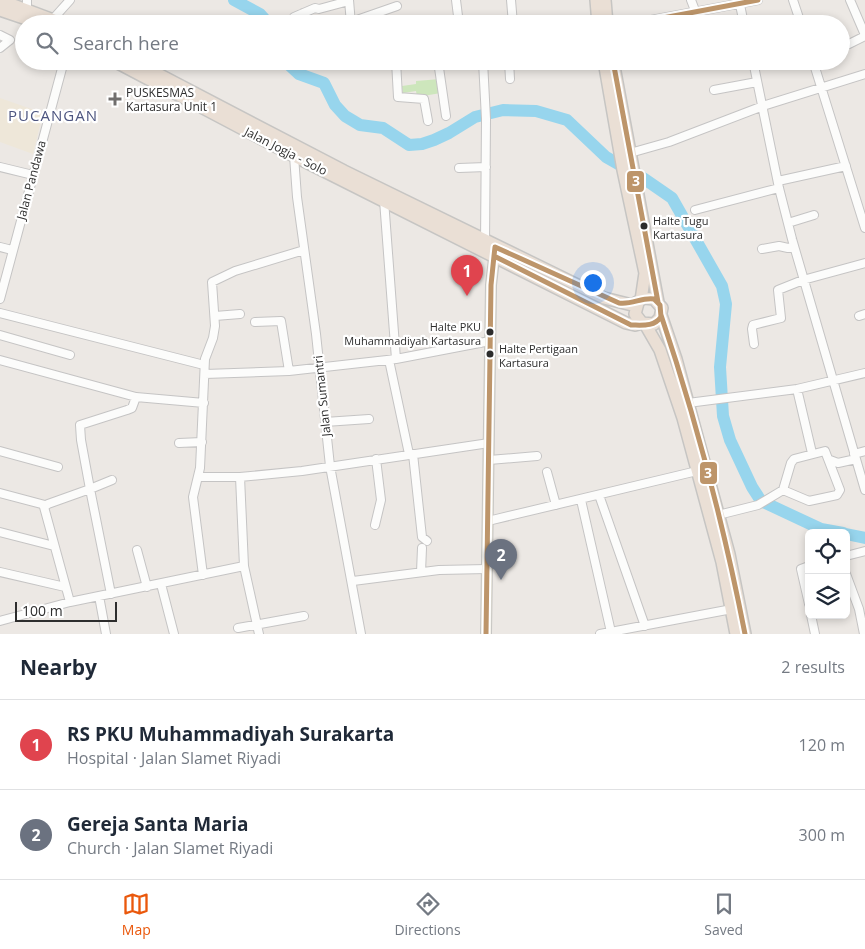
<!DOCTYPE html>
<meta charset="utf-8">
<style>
body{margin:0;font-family:"Open Sans",sans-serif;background:#f2f2f3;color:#1f2937}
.controls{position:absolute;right:15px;bottom:15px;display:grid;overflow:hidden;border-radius:8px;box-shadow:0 2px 8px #0003}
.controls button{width:45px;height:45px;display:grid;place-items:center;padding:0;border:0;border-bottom:1px solid #e0e1e3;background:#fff;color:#1f2937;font:25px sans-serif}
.scale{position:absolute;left:15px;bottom:12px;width:102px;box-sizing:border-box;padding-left:5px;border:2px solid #2d2d2d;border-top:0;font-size:14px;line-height:18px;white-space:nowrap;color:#2d2d2d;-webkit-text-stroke:4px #fff;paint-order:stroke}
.you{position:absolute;left:592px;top:282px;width:18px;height:18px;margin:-12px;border:4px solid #fff;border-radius:50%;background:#1a73e8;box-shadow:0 0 0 8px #1a73e833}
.badge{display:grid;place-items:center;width:32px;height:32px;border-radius:50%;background:#ea580c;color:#fff;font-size:16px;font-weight:700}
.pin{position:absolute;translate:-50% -41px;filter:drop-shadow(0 1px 2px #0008)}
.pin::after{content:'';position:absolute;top:26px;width:18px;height:15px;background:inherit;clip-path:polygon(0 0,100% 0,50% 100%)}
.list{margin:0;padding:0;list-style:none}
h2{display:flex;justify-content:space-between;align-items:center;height:65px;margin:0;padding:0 20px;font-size:21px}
h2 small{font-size:16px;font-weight:400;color:#747a83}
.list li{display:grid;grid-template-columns:32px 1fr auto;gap:15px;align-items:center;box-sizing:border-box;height:90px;padding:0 20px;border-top:1px solid #e0e1e3}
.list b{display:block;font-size:19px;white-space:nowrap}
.list p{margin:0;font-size:16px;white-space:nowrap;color:#747a83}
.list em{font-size:16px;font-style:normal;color:#747a83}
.icon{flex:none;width:28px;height:28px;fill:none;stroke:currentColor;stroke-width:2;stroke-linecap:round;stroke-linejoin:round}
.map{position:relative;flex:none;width:865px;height:634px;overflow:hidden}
.search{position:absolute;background:#fff;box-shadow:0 2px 8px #0003;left:15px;right:15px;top:15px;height:55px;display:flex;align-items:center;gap:12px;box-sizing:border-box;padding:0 18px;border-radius:28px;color:#747a83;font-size:19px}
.sheet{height:245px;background:#fff}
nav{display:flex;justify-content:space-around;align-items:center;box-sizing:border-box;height:70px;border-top:1px solid #e0e1e3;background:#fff;font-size:14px;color:#747a83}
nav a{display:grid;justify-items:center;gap:2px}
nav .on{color:#ea580c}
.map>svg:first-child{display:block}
</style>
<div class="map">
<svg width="865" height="634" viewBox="0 0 865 634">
<rect width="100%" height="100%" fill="#ece8e4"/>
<!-- education -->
<path fill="#eee7d9" d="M 0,98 L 43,113 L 33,154 L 0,142 Z"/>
<!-- green -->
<path fill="#cde6bc" d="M 440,79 L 441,93 L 417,97 L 416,91 L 403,93 L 402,86 L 416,84 L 416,81 Z"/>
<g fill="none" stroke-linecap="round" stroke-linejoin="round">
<!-- river -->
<path stroke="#97d5ed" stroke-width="12" d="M 234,0 L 260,14 L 269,24
M 285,61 L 299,74 L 324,83 L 335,105 L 345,116 L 360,125 L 383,128 L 409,145 L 422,144 L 434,140 L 449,133 L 475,117 L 503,110 L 536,111 L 567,120 L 606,157 L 643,178 L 672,198 L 722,286 L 726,304 L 720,367 L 723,416 L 730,440 L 752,487 L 761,501 L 821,529 L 843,533
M 846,534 L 865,538"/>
<defs>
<path id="minor" d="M 349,0 L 351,24
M 456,0 L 459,24
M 511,0 L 513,24
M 691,0 L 696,13
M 739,0 L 744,24
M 793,0 L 801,24
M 850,0 L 865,35
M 27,9 L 27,0
M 303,13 L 307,24
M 294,17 L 315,8 L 319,9 L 349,1
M 53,19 L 70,0
M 351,22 L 397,6
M 630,24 L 758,0
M 0,35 L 10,40 L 0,48
M 849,44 L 865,36
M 355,61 L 360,64 L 378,61
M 396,61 L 398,97 L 424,99 L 428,121
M 438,61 L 446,116
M 483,61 L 486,119 L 485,244
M 509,61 L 510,79
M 753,61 L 779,188 L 792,239 L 865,490
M 813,61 L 865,228
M 614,64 L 632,61
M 714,90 L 757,82
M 630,153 L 669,142 L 763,106 L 865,74
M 294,156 L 297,197 L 316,334 L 330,466 L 361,634
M 0,167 L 33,175
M 459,168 L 486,167
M 778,181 L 846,166
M 384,200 L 396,359
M 695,210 L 779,188
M 788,223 L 814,215
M 0,247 L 12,250
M 762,249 L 779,246 L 788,248 L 794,247
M 0,299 L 64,61
M 0,313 L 204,365
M 215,316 L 240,314
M 859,316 L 865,314
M 255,322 L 281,321 L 289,371
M 0,335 L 70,355
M 754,344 L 752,329 L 753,325 L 781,318 L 778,290 L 803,280 L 865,263
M 0,360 L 136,397 L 204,403
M 389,360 L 409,454
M 205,374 L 289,371 L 396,359 L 490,341
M 797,389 L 812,453
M 688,403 L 797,389 L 865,373
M 325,422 L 369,419
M 179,443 L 202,442
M 0,451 L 58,467
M 413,454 L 422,537 L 427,541
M 854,454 L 865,451
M 489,460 L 537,456
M 830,460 L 838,463 L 856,459
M 547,472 L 556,505
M 199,477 L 240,477
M 0,493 L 45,505
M 599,495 L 645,626
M 581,500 L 611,632
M 718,515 L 758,505 L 783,490 L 809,501 L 837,495 L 840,490 L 825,451 L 794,459 L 791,463 L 783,490
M 488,521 L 697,471
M 375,525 L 381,500 L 376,459
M 0,532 L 54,546
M 137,550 L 147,587
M 846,556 L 865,551
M 809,566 L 801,569 L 809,604
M 0,572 L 65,587
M 421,572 L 422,548
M 846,574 L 859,609 L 864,634
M 203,575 L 193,497 L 200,468 L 205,359 L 213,338 L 215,326 L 212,282 L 235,271 L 304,250
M 353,581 L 439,570 L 487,569
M 161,584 L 174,634
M 111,594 L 90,489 L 112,480
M 99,596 L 106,634
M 70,602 L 44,507 L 48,504 L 90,489 L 81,440 L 80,425 L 127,410 L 132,408 L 136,397
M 811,615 L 815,634
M 0,621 L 70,602 L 244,566
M 238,628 L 304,616
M 259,634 L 244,566 L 240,477 L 302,471 L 489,443
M 600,634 L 732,609"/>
<path id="major" d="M 486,634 L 491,285 L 495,250"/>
<path id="highway" d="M 0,0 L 64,24
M 596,0 L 598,24
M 605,0 L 607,24
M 0,10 L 41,24
M 114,61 L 294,156 L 626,323 L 635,325 L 642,323
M 133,61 L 344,171 L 604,298 L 632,305 L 644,298 L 654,299 L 662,308 L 660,318 L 654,324 L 642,323 L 635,314 L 638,303
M 604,61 L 623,170 L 645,273 L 641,300
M 613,61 L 658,302
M 661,315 L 676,359 L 729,554 L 745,634
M 645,324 L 660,350 L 683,418 L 722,562 L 736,634"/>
</defs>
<!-- minor casing -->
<use href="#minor" stroke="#c5c4c4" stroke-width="10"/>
<!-- major casing -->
<use href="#major" stroke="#c6c5c3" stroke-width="12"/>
<!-- highway casing -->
<use href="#highway" stroke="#c6c5c3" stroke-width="14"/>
<!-- minor -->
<use href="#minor" stroke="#fcfcfb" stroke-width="8"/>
<!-- major -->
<use href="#major" stroke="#e8e4d6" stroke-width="10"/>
<!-- highway -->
<use href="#highway" stroke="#eadfd5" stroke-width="11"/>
<defs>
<path id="bus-1" d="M 631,24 L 758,0
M 613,61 L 658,302
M 495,247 L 619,303 C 632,305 642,297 654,299 L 660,305 L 661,317 C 654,327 642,325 631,325 L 494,256 Z
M 661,315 C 696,419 724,527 745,634
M 486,634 L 491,285 L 494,256"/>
</defs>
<!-- bus-1 casing -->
<use href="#bus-1" stroke="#fff" stroke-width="9"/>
<!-- bus-1 -->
<use href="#bus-1" stroke="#bd956a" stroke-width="5"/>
</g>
<!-- markers -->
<path fill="#706e6d" stroke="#fff" stroke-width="2" d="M112.5 91.5h5v5h5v5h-5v5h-5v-5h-5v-5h5z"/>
<g fill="#2d2d2d" stroke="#fff" stroke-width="2">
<circle cx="644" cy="226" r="4.5"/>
<circle cx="490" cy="332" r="4.5"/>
<circle cx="490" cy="354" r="4.5"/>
</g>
<g text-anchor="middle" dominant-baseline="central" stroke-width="4.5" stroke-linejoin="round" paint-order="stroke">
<!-- bus labels -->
<g font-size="11" fill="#2d2d2d" stroke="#fff" text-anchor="start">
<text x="653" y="220">Halte Tugu<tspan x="653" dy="14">Kartasura</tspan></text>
<text x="481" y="326" text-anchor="end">Halte PKU<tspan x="481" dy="14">Muhammadiyah Kartasura</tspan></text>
<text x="499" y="348">Halte Pertigaan<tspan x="499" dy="14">Kartasura</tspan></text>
</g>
<!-- poi labels -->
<g font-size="12" fill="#2d2d2d" stroke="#fff" text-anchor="start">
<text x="126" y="92">PUSKESMAS<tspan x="126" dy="14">Kartasura Unit 1</tspan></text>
</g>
<!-- street labels -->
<g font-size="12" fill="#2d2d2d" stroke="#fff">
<text transform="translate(286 151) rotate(27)">Jalan Jogja - Solo</text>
<text transform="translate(31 180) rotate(-75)">Jalan Pandawa</text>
<text transform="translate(322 396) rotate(-96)">Jalan Sumantri</text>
</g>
<!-- quarter labels -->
<g font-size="15" letter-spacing="1" fill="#4c547f" stroke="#fff">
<text x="53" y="115">PUCANGAN</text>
</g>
</g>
<g stroke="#fff" stroke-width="2">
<rect x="626" y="170" width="19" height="23" rx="5" fill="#bd956a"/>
<rect x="699" y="461" width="19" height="24" rx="5" fill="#bd956a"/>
</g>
<g font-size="14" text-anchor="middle" font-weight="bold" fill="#fff">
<text x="636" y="186">3</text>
<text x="708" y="478">3</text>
</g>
</svg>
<div class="controls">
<button><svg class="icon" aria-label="locate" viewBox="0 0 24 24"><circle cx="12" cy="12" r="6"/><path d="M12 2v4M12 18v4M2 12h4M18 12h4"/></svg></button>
<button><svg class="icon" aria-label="layers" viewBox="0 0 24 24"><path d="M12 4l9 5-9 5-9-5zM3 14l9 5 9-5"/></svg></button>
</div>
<div class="scale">100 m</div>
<div class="you"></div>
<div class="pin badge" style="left:467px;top:296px;background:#e0444e">1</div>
<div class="pin badge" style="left:501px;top:580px;background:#6b7280">2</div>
<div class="search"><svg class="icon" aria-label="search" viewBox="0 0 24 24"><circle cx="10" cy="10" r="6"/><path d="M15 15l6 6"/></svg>Search here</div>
</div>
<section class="sheet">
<h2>Nearby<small>2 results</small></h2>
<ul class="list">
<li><span class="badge" style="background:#e0444e">1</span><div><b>RS PKU Muhammadiyah Surakarta</b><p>Hospital · Jalan Slamet Riyadi</p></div><em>120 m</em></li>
<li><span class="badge" style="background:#6b7280">2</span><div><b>Gereja Santa Maria</b><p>Church · Jalan Slamet Riyadi</p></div><em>300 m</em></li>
</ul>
</section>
<nav>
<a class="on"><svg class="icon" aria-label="map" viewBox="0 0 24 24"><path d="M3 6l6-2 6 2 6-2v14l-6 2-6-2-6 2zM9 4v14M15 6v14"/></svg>Map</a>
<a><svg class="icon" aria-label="directions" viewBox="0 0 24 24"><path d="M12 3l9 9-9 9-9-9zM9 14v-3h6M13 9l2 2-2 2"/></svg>Directions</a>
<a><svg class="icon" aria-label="saved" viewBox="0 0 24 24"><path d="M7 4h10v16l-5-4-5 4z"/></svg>Saved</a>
</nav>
